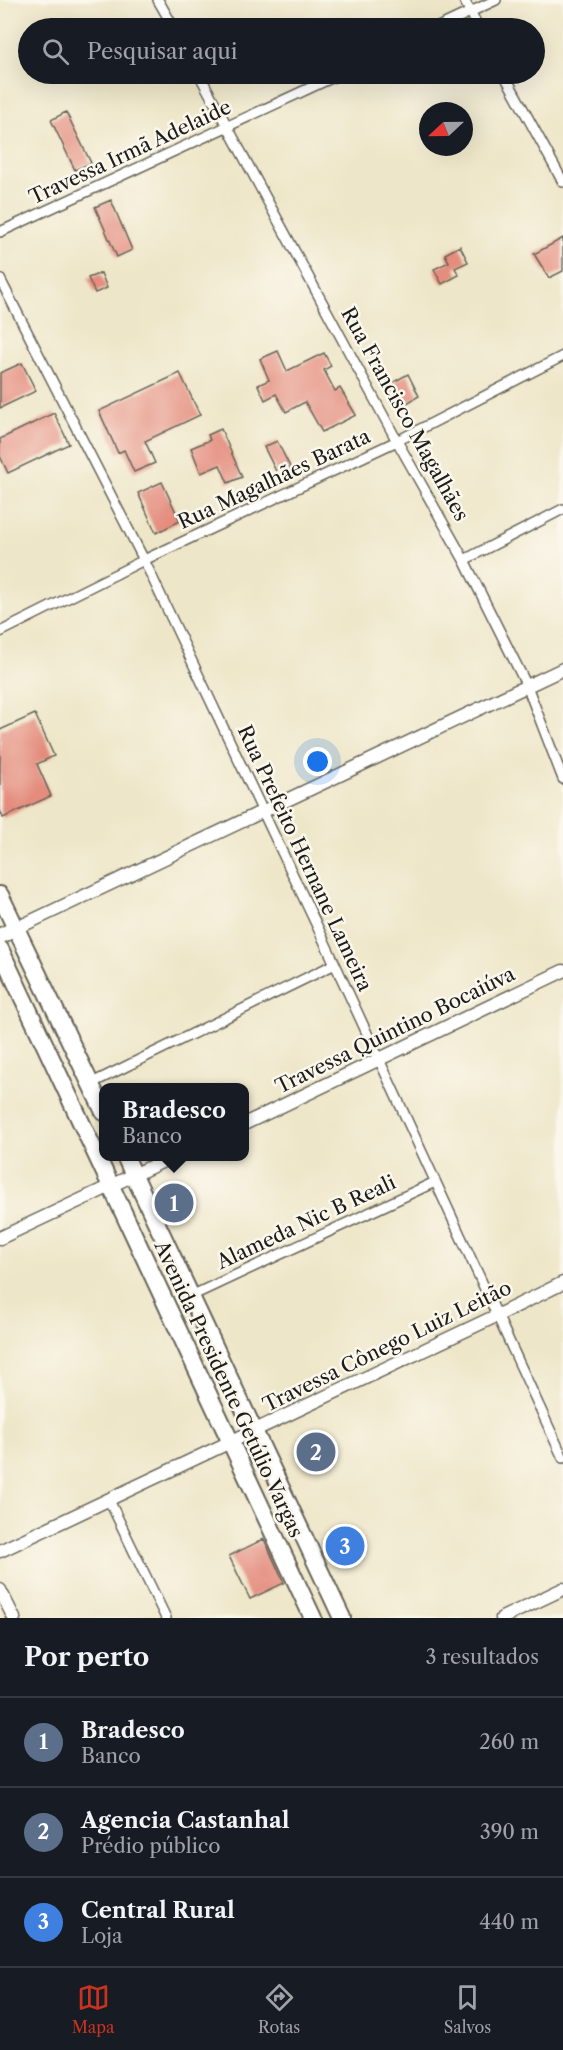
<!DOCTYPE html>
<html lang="pt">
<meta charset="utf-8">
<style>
body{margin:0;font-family:"Libre Caslon Text",serif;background:#242831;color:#f1f3f6}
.compass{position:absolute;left:419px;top:102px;width:54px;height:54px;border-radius:50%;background:#171b24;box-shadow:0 6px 24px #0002;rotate:248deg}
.you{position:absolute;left:318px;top:762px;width:21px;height:21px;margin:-15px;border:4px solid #fff;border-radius:50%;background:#1a73e8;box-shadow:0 0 0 9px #1a73e833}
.badge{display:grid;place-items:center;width:39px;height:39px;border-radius:50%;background:#c8321e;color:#fff;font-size:20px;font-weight:700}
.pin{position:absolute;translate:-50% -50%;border:3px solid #fff;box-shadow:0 2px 6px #0006}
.popup{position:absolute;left:99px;top:1083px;width:150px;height:78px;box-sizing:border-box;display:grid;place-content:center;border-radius:12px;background:#171b24;filter:drop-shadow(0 2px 4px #0005);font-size:20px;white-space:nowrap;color:#9ea1a6}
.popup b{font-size:22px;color:#f1f3f6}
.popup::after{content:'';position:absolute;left:50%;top:100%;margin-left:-12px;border:12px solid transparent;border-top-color:#171b24}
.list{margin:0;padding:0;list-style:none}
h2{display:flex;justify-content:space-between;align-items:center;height:78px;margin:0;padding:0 24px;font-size:26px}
h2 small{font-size:20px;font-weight:400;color:#9ea1a6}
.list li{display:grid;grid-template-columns:39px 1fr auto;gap:18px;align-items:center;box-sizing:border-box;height:90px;padding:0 24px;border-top:2px solid #363941}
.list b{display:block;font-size:22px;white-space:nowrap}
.list p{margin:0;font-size:20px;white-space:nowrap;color:#9ea1a6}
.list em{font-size:20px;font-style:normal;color:#9ea1a6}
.icon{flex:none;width:33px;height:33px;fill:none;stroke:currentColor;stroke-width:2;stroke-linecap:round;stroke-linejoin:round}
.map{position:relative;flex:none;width:563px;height:1618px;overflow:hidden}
.search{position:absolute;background:#171b24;box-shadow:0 6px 24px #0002;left:18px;right:18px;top:18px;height:66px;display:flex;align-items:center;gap:15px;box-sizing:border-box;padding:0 21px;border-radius:33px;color:#9ea1a6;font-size:22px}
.sheet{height:348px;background:#171b24}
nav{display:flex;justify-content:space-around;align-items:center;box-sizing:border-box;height:84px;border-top:2px solid #363941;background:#171b24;font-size:16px;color:#9ea1a6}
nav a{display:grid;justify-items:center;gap:3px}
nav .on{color:#c8321e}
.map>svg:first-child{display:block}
</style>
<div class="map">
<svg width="563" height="1618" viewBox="0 0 563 1618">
<rect width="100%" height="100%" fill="#fbf7ec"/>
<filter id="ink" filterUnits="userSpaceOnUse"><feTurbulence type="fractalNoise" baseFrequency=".0167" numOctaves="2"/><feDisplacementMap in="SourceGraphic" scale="12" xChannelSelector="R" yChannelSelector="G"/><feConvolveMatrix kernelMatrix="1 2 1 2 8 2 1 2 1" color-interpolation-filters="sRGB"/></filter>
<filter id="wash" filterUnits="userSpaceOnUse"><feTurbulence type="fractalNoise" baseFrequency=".008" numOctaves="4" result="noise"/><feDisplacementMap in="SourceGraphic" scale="24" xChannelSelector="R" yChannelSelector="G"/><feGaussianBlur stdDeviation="1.35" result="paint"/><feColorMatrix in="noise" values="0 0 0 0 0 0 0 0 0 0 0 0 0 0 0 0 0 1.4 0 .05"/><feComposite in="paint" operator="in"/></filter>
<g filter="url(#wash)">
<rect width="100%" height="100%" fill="#eee6c8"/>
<g id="blocks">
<!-- building -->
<path fill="#e48d7e" d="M 66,112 L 91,163 L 75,170 L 51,120 Z
M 111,200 L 132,250 L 117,257 L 95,207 Z
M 563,238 L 563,271 L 549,278 L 534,254 Z
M 460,246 L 468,262 L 455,268 L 459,275 L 442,284 L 434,269 L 449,262 L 445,254 Z
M 101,273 L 107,288 L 95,293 L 88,278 Z
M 278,351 L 287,371 L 324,353 L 331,366 L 324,370 L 335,391 L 340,388 L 356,415 L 322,432 L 305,402 L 286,412 L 276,394 L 265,400 L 258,385 L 269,380 L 260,359 Z
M 22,363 L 36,391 L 0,408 L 0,373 Z
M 180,373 L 200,415 L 145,441 L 155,463 L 134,472 L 124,450 L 118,453 L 99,411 Z
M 408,374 L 419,396 L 402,406 L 390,384 Z
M 54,413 L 69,444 L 8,473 L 0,456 L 0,439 Z
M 221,429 L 242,477 L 228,483 L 220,465 L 201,473 L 191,448 L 210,440 L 208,435 Z
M 277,441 L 291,469 L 278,475 L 264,447 Z
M 162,482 L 180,521 L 156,533 L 138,493 Z
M 35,714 L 54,756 L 37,764 L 51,796 L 3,818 L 0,810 L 0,730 Z
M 264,1539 L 284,1583 L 250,1599 L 229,1556 Z"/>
</g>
</g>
<g filter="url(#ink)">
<use href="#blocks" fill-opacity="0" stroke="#666358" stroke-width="1.5"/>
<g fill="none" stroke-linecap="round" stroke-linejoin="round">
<defs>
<path id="minor" d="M 158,0 L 174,28
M 464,0 L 479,28
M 436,28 L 496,0
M 199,74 L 397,441 L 464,560 L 527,686 L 563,779
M 504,74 L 563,182
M 0,232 L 340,74
M 0,279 L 144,560 L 335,964 L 563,1458
M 464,560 L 563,509
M 0,632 L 144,560 L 397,441 L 563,356
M 90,1084 L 335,964
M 191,1296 L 435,1182
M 109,1500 L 166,1618"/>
<path id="tertiary" d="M 17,928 L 563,669
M 244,1124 L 563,971
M 0,1238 L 174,1156
M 0,1551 L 498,1315 L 563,1283
M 0,1590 L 14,1618
M 502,1618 L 563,1589"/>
<path id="primary" d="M 0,936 L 17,928"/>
<path id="trunk" d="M 0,895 L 104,1112
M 0,949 L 313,1618
M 125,1156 L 342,1618"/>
</defs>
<!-- minor casing -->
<use href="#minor" stroke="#666358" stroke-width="12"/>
<!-- tertiary casing -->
<use href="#tertiary" stroke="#666358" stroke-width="15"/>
<!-- primary casing -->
<use href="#primary" stroke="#666358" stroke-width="18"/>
<!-- trunk casing -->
<use href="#trunk" stroke="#666358" stroke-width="20"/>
<!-- minor -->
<use href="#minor" stroke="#fff" stroke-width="9"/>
<!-- tertiary -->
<use href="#tertiary" stroke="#fff" stroke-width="12"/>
<!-- primary -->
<use href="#primary" stroke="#fff" stroke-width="15"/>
<!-- trunk -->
<use href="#trunk" stroke="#fff" stroke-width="16"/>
</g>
</g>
<g text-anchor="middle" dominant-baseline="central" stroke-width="5" stroke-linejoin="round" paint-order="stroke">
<!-- street labels -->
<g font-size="20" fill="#1c1c1c" stroke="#fbf7ec">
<text transform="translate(130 152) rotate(-25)">Travessa Irmã Adelaide</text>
<text transform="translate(405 414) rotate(61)">Rua Francisco Magalhães</text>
<text transform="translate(274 479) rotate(-25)">Rua Magalhães Barata</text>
<text transform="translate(305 858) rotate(65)">Rua Prefeito Hernane Lameira</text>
<text transform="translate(395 1030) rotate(-26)">Travessa Quintino Bocaiúva</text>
<text transform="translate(306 1222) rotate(-25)">Alameda Nic B Reali</text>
<text transform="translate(387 1346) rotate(-26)">Travessa Cônego Luiz Leitão</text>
<text transform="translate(229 1389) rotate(65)">Avenida Presidente Getúlio Vargas</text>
</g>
</g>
</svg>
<svg class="compass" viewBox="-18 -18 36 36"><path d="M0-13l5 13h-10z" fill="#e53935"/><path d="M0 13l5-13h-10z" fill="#9ea1a6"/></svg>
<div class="you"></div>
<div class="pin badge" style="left:174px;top:1203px;background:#5c6f8a">1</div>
<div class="popup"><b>Bradesco</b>Banco</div>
<div class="pin badge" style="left:316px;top:1452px;background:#5c6f8a">2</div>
<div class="pin badge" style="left:345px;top:1546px;background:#3f7fe0">3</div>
<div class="search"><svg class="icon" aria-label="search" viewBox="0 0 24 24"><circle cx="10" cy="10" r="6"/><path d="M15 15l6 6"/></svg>Pesquisar aqui</div>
</div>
<section class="sheet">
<h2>Por perto<small>3 resultados</small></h2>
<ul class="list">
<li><span class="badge" style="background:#5c6f8a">1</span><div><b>Bradesco</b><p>Banco</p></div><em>260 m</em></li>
<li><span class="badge" style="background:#5c6f8a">2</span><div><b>Agencia Castanhal</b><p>Prédio público</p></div><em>390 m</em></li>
<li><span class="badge" style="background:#3f7fe0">3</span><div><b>Central Rural</b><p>Loja</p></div><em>440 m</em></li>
</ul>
</section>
<nav>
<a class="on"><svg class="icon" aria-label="map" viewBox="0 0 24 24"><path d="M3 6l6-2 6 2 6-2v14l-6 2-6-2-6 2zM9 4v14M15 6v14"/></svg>Mapa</a>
<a><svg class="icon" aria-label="directions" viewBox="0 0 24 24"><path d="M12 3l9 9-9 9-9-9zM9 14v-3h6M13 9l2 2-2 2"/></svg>Rotas</a>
<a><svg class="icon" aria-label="saved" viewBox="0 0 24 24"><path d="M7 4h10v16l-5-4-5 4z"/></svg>Salvos</a>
</nav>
